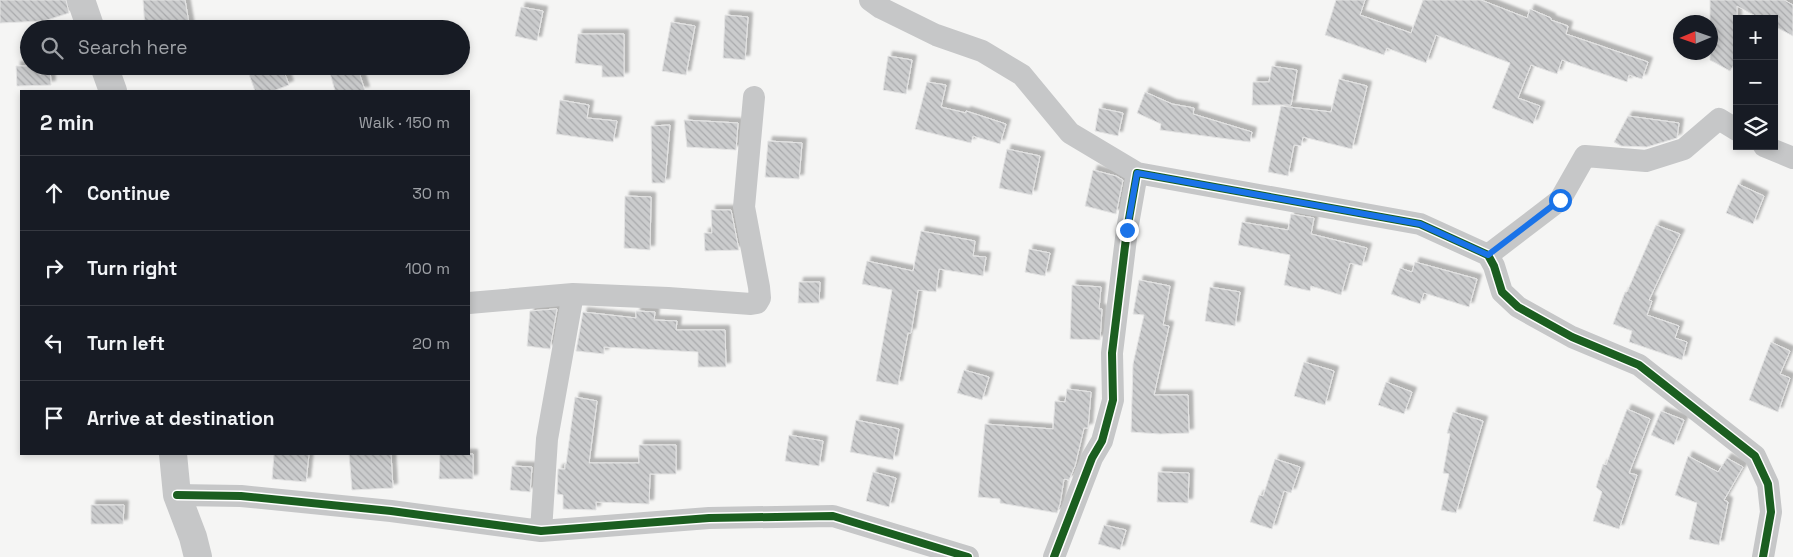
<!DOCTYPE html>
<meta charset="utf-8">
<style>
body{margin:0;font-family:"Space Grotesk",sans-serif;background:#242831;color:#f1f3f6}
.controls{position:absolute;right:15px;top:15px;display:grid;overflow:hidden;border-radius:0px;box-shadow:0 2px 8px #0003}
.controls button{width:45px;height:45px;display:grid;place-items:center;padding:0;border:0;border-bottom:1px solid #363941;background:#171b24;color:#f1f3f6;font:25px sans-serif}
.compass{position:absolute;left:1673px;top:15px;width:45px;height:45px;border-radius:50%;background:#171b24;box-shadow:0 2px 8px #0003;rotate:268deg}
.stop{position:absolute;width:15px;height:15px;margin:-11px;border:4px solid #1a73e8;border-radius:50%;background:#fff}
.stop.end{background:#1a73e8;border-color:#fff;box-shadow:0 1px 5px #0008}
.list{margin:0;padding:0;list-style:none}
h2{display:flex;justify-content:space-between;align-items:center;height:65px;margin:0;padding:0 20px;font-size:21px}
h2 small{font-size:16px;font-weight:400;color:#9ea1a6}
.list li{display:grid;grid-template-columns:32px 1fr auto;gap:15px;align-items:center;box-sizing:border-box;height:75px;padding:0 20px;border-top:1px solid #363941}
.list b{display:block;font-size:19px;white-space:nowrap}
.list em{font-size:16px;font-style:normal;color:#9ea1a6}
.icon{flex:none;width:28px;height:28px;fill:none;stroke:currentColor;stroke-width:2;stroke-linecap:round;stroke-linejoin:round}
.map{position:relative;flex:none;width:1793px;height:557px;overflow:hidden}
.search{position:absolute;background:#171b24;box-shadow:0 2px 8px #0003;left:20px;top:20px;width:450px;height:55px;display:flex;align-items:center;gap:12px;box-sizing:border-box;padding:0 18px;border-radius:28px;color:#9ea1a6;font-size:19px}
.panel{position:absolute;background:#171b24;box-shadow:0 2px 8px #0003;left:20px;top:90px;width:450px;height:365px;border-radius:0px}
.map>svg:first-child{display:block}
</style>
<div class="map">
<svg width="1793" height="557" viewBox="0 0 1793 557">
<defs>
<pattern id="building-back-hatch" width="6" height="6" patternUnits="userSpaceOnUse" patternTransform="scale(1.25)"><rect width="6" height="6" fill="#cbcccd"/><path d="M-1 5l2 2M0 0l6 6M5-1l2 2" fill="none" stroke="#a9aaac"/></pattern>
<filter id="shadow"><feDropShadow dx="4.5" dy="-4.5" stdDeviation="1" flood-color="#0004"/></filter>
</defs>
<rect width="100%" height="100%" fill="#f5f5f4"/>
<!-- building -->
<path fill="url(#building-back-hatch)" stroke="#e4e4e4" filter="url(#shadow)" d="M 0,0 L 66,0 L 69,13 L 44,21 L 0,23 Z
M 143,0 L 185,0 L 190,29 L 145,29 Z
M 1336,0 L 1365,0 L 1360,15 L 1411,33 L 1423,0 L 1481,0 L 1527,18 L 1530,9 L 1551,18 L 1551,20 L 1568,26 L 1566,34 L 1648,62 L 1642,79 L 1629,75 L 1627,82 L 1562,60 L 1557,74 L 1531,65 L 1518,98 L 1540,106 L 1533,124 L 1492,108 L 1510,63 L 1436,35 L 1426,63 L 1387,48 L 1384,55 L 1325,35 Z
M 1710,0 L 1784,0 L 1793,5 L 1793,36 L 1774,26 L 1774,19 L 1761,19 L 1737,6 L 1737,60 L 1730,71 L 1710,60 Z
M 521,7 L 543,11 L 537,41 L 515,36 Z
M 725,15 L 748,17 L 745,60 L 723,58 Z
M 671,22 L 695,26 L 686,75 L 662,71 Z
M 578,34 L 624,34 L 624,77 L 602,77 L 602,66 L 575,63 Z
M 888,56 L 912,60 L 906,94 L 883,90 Z
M 16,66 L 50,66 L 51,85 L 17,86 Z
M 246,66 L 282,66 L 289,85 L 273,91 L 255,91 Z
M 328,66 L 357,66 L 365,91 L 335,91 Z
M 1272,66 L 1297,70 L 1291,105 L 1252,105 L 1253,82 L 1269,82 Z
M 1339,79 L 1367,86 L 1352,149 L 1303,137 L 1301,146 L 1294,145 L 1288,176 L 1268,172 L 1281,106 L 1331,112 Z
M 927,82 L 946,85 L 941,107 L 966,113 L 966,111 L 1006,124 L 1000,144 L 973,136 L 971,143 L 915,129 Z
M 1145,92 L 1172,104 L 1194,108 L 1193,114 L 1252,132 L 1250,142 L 1160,130 L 1161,124 L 1137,113 Z
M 560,100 L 589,105 L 587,118 L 617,121 L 613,142 L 556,134 Z
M 1099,108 L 1123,113 L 1118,136 L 1095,131 Z
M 1628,116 L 1679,123 L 1677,138 L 1647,147 L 1621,146 L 1614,142 Z
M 684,120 L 738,123 L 736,150 L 687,147 Z
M 670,125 L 665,183 L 652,183 L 651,126 Z
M 768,141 L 802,143 L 799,179 L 765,177 Z
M 1007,149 L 1040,156 L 1032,195 L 999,188 Z
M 1093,170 L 1116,176 L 1123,180 L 1116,214 L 1085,206 Z
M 1738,184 L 1764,196 L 1753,224 L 1726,213 Z
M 625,196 L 651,197 L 650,250 L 624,248 Z
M 711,210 L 731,210 L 739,250 L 705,251 L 704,233 L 712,233 Z
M 1291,214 L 1314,218 L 1311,234 L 1367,248 L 1362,266 L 1350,263 L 1341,295 L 1311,286 L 1310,291 L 1284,285 L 1290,255 L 1238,245 L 1242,222 L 1288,230 Z
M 1656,225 L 1680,234 L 1649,300 L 1652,301 L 1647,315 L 1679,326 L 1675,338 L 1687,342 L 1682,360 L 1629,342 L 1632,331 L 1613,324 L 1625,292 L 1627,292 Z
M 921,231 L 975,241 L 973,256 L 986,257 L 983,276 L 939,269 L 936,292 L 918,290 L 911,333 L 908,333 L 898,385 L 876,381 L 892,290 L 862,284 L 867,261 L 913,271 Z
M 1029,249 L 1050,253 L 1045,276 L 1025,272 Z
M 1415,262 L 1477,279 L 1469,307 L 1424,293 L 1420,304 L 1391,294 L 1400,268 L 1412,272 Z
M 1139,280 L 1170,286 L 1163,325 L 1169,326 L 1154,395 L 1188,395 L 1189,433 L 1160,434 L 1131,432 L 1133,364 L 1144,315 L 1133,314 Z
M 799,282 L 820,282 L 819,303 L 798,303 Z
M 1072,285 L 1101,287 L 1099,309 L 1102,309 L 1100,340 L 1070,339 Z
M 1210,287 L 1240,292 L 1235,326 L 1205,321 Z
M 555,309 L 557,309 L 550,349 L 527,346 L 530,311 Z
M 636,311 L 655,312 L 654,320 L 677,321 L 676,330 L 725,330 L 726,367 L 698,367 L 698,352 L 604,347 L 604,354 L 576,351 L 583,312 L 636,318 Z
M 1771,342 L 1790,351 L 1780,374 L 1790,378 L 1778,412 L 1749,400 Z
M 1304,362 L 1334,371 L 1325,405 L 1294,396 Z
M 964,370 L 989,377 L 982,400 L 957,393 Z
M 1386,382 L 1412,392 L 1404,414 L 1378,405 Z
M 1067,389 L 1091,392 L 1088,428 L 1084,428 L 1075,466 L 1069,480 L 1064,479 L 1060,504 L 1057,513 L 1000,503 L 1000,499 L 978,497 L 985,424 L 1053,429 L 1055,401 L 1065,402 Z
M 575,397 L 597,401 L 589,463 L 639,463 L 639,445 L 676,445 L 676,474 L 650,474 L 649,504 L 596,502 L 596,510 L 563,509 L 563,495 L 557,494 L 558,469 L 565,469 L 565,464 L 566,464 Z
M 1627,409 L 1650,419 L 1629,473 L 1637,475 L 1619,529 L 1593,521 L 1602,492 L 1596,487 L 1603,464 L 1606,465 Z
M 1661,411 L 1684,420 L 1674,445 L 1651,435 Z
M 1453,412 L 1483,421 L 1456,513 L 1441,510 L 1449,474 L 1443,473 L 1450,434 L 1447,433 Z
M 856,420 L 899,429 L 893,460 L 850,452 Z
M 789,435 L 823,441 L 819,466 L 785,461 Z
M 274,454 L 309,454 L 306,482 L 272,479 Z
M 349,454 L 391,454 L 393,488 L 352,490 Z
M 440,454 L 473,454 L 473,479 L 439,479 Z
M 1688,456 L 1718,472 L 1727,458 L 1743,467 L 1724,500 L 1728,502 L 1719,545 L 1689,539 L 1697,503 L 1675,495 Z
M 1275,459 L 1300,467 L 1291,493 L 1284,491 L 1272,529 L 1250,522 L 1259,495 L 1263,496 Z
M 512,466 L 532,467 L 530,492 L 510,490 Z
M 873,472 L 896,478 L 889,507 L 866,501 Z
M 1158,472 L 1189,473 L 1188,503 L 1157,502 Z
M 91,505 L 124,505 L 123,524 L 91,524 Z
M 1104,525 L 1126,530 L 1120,550 L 1098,544 Z"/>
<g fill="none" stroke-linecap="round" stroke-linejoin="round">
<!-- minor -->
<path stroke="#c6c7c8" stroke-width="22" d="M 870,0 L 881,8 L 936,35 L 982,51 L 1022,75 L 1070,133 L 1137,173
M 1764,146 L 1793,158
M 1488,255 L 1560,200 L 1585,156 L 1646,161 L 1684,149 L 1719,119 L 1737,130
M 469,303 L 573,294 L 668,298 L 751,304 L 757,303 L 760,298 L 759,287 L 744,207 L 754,97
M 177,495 L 241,496 L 391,511 L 541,531 L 709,518 L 833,516 L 968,557
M 541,531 L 547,439 L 573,294
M 1054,557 L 1092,458 L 1102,441 L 1113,400 L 1112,353 L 1127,230 L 1137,173 L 1420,224 L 1488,255 L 1494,266 L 1502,292 L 1518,307 L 1572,337 L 1639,365 L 1755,456 L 1768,484 L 1771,512 L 1763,557"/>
<!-- tertiary -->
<path stroke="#c6c7c8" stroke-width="28" d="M 81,0 L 91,29
M 104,66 L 113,91
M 173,454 L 177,495 L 193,537 L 198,557"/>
<defs>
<path id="cycleway" d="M 177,495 L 241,496 L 391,511 L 541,531 L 709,518 L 833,516 L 968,557
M 1054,557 L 1092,458 L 1102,441 L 1113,400 L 1112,353 L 1127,230 L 1137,173 L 1420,224 L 1488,255 L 1494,266 L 1502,292 L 1518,307 L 1572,337 L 1639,365 L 1755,456 L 1768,484 L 1771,512 L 1763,557"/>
</defs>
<!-- cycleway casing -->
<use href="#cycleway" stroke="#fff" stroke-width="11"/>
<!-- cycleway -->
<use href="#cycleway" stroke="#1b5e20" stroke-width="8"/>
</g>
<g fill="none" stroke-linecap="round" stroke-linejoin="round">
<!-- route -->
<path stroke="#1a73e8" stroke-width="6" d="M 1127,230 L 1137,173 L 1420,224 L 1488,255 L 1560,200"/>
</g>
</svg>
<div class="controls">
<button>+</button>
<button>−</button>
<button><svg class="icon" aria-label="layers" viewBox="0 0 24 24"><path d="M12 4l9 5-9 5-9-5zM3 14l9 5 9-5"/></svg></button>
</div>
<svg class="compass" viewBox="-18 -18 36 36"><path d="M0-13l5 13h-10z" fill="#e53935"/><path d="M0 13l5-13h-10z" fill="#9ea1a6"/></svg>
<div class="stop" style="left:1560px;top:200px"></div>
<div class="stop end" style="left:1127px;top:230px"></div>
<div class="search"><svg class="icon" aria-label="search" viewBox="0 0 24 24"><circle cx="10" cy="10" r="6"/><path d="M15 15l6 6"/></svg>Search here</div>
<section class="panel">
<h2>2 min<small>Walk · 150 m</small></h2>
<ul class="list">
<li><svg class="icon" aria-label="ahead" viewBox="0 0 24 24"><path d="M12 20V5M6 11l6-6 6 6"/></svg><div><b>Continue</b></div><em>30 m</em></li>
<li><svg class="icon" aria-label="right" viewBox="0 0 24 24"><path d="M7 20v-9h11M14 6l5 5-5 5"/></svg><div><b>Turn right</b></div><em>100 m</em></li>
<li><svg class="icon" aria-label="left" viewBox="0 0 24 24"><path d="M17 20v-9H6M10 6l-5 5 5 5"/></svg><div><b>Turn left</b></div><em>20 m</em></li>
<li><svg class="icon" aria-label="arrive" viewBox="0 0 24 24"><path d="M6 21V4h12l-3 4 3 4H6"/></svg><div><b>Arrive at destination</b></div></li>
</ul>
</section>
</div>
